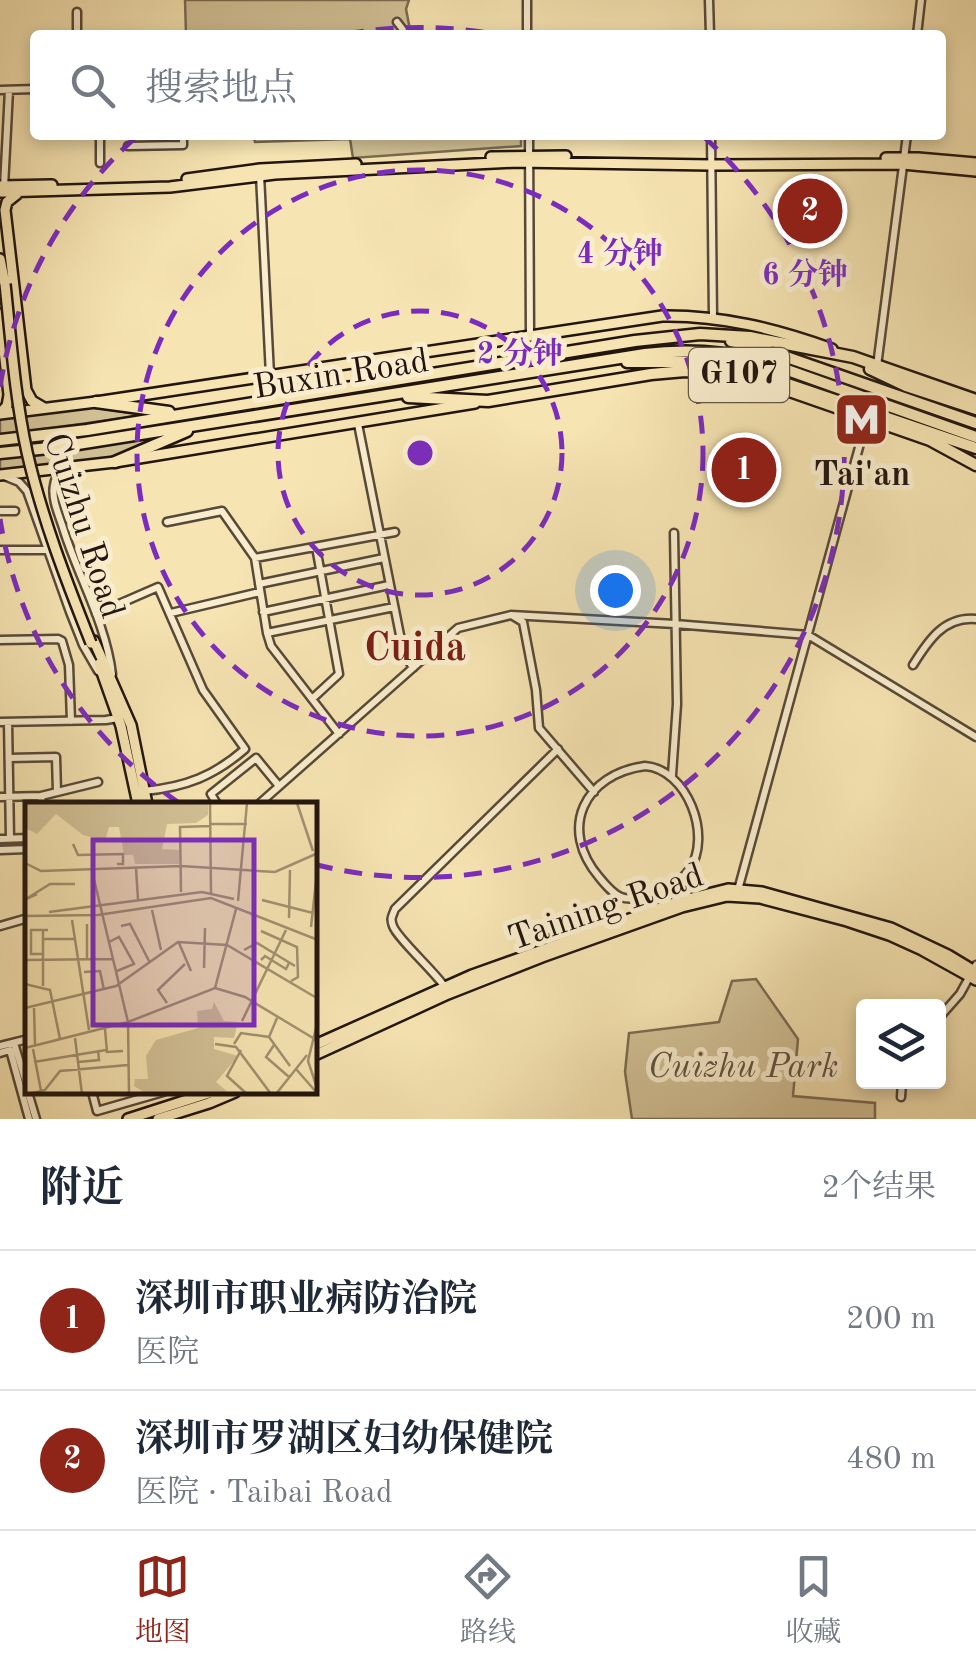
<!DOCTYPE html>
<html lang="zh">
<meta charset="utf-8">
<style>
body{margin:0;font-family:"Old Standard TT","Noto Serif SC",serif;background:#f2f2f3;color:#1f2937}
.controls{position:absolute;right:30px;bottom:30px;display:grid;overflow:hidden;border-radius:10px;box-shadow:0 5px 15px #0003}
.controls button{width:90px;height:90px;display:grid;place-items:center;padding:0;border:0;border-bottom:2px solid #e0e1e3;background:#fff;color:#1f2937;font:50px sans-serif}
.you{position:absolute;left:615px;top:590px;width:35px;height:35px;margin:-25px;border:8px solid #fff;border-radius:50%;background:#1a73e8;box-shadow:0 0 0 15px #1a73e833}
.badge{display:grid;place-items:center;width:65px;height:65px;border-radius:50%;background:#8f2418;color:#fff;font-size:32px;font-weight:700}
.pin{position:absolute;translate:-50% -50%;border:5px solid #fff;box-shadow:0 2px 10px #0006}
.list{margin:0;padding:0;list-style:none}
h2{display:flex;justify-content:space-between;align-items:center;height:130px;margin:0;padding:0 40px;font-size:42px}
h2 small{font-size:32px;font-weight:400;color:#747a83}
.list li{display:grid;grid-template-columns:65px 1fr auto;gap:30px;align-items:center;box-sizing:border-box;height:140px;padding:0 40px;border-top:2px solid #e0e1e3}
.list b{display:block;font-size:38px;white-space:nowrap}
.list p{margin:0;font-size:32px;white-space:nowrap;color:#747a83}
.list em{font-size:32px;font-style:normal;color:#747a83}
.icon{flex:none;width:55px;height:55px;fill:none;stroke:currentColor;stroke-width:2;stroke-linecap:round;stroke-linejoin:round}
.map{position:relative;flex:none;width:976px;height:1119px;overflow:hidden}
.search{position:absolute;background:#fff;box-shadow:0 5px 15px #0003;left:30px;right:30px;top:30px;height:110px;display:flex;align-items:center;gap:25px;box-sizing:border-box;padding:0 35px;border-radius:10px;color:#747a83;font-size:38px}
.sheet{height:410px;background:#fff}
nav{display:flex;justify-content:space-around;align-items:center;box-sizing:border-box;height:140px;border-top:2px solid #e0e1e3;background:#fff;font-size:28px;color:#747a83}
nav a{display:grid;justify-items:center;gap:5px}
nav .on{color:#8f2418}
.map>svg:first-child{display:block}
</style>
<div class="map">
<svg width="976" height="1119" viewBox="0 0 976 1119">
<rect width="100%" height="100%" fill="#f6e4b2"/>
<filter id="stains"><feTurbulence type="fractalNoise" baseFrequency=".002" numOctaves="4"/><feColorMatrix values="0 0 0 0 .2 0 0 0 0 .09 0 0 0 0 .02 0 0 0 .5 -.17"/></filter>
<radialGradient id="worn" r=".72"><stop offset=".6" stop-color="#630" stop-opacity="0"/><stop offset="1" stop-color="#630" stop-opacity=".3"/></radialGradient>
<!-- green -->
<path fill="#d2c196" stroke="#7a6b52" stroke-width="2.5" d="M 185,0 L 409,0 L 406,9 L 411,35 L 186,35 Z
M 253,135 L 521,135 L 521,146 L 353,158 L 350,139 L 255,142 Z
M 90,407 L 146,415 L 0,435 L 0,419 Z
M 172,434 L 112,461 L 0,472 L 0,457 Z
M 756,979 L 798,1039 L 793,1096 L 875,1103 L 875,1119 L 632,1119 L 625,1072 L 629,1033 L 719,1022 L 732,981 Z"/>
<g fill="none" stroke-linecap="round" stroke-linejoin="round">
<defs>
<path id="minor" d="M 527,0 L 527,35
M 709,0 L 710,35
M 397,22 L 407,35
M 77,35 L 77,12
M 917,35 L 921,0
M 0,90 L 35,89
M 100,135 L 100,163
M 529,135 L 530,335
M 711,135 L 713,318
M 128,146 L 183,145 L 183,135
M 260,175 L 270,375
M 4,187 L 9,90
M 877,366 L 907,135
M 358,424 L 400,635 L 406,656 L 413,668
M 70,470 C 62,473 55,475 54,485 C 51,500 60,517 64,531 C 79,578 106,624 112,674
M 4,476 L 19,482 L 27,491 L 70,612 L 83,645 L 98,671
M 0,511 L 15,511
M 167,522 L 222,511 L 255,558 L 267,633 L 271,646 L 339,734
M 0,550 L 47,550
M 255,558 L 395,532
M 259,584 L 384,558
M 263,612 L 389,585
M 171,613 L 260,592
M 96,614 L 158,587 L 203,690 L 245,749 C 214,776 186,787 144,791
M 513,616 L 523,622 L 536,690 L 539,728 L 594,792
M 267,633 L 394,607
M 0,640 L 58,639 L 62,641 L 69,665 L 71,721
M 913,665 C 928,641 944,616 976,619
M 312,699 L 339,674 L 316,547
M 0,722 L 106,720 L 118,718
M 8,722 L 10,838
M 9,758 L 56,757 L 57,792
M 645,766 C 687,769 713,836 689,870 C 681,883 664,889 651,894 C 624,904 616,898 599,877 C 558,829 584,774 645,766 Z
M 672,775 L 677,704 L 674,533
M 41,796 L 98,782
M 0,797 L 41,796 L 42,804
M 217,804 L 211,794 L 256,758 L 279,786
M 259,804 L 458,628 L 511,615 L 675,624 L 808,635 L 976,737
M 0,839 L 28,838
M 0,850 L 28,849
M 738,890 L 867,418
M 0,926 L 28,918
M 444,986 C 434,971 397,938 393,926 C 390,918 392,917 395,909 L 558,749
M 938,1019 L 960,994 L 976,965
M 14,1043 L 28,1089
M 0,1046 L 28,1039
M 0,1053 L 10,1050 L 29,1119
M 28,1092 L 36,1119
M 92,1092 L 97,1111 L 163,1092
M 901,1097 L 902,1082"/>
<path id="major" d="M 491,157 L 566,156
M 886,158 L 918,158 L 976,163
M 187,179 L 260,169 L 356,164
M 0,186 L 52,185
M 0,192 L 170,187 L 275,174 L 516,162 L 711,165 L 903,164 L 976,171
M 17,194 L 7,202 L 5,210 L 26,390 L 32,401 L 44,408
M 0,259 L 5,284
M 0,314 L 9,395 L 7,406 L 0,413
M 0,414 L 96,402 L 662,316 C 721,315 776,329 832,349
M 0,475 L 115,462 L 475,403
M 94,641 L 131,725 L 147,804
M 99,664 L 121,726 L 138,804
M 315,1045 L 472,975 L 680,901 L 728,889 L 762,892 L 891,928 L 948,955 L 976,972
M 315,1055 L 448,994 L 542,957 L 682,907 L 727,896 L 760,898 L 847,921 L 889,935 L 922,950 L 976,980
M 128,1119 L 212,1092
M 158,1119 L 209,1103 L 235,1092"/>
<path id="highway" d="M 731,341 L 755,346 L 976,423
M 627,362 L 700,362 L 735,366 L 976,448
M 870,369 L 906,386 L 976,409
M 408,397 L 488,401 L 651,374 L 685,371 L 719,372 L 761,381 L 930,440 L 976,465
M 96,402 L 169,412
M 0,440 L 87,430 L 635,341 L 700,334 L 750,337 L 853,357 L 976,400
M 0,453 L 59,447 L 645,354 C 684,349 720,351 759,360 L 976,437
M 115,462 L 187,431"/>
</defs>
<!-- minor casing -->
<use href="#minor" stroke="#574938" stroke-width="11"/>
<!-- major casing -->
<use href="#major" stroke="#22150f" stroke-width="14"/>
<!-- highway casing -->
<use href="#highway" stroke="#22150f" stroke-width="15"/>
<!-- minor -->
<use href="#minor" stroke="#f9edcd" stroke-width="6"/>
<!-- major -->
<use href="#major" stroke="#f6e4b2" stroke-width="9"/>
<!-- highway -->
<use href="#highway" stroke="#f6e4b2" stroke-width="10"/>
<defs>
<path id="major-bridge" d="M 5,284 C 11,340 15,397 27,452 C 42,518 66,580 91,643"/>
</defs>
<!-- major-bridge casing -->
<use href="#major-bridge" stroke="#22150f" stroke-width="14" stroke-linecap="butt"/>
<!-- major-bridge -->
<use href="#major-bridge" stroke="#f6e4b2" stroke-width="9"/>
</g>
<!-- distance rings -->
<g fill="none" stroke="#7b2cbf" stroke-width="5" stroke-dasharray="18 12">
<circle cx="420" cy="453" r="142"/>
<circle cx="420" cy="453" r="283"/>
<path d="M179 803A425 425 0 0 1 0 519M0 387A425 425 0 0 1 136 137M346 34A425 425 0 0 1 494 34M704 137A425 425 0 0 1 317 865"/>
</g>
<!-- icons -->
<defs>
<symbol id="metro-square" viewBox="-11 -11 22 22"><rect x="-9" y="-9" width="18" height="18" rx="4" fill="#8f2418" stroke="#f9edcd"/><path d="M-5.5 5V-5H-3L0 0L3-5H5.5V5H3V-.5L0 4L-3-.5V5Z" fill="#fff"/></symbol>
</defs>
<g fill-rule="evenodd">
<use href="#metro-square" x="830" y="388" width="63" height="63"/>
</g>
<g text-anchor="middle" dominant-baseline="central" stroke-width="10" stroke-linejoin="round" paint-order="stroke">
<!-- shield labels -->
<rect fill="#f9edcd" stroke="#625648" stroke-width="2.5" x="689" y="348" width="100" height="54" rx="8"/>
<g font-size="32" font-weight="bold" fill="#22150f">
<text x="739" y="375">G107</text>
</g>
<!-- street labels -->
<g font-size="35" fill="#22150f" stroke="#f9edcd">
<text transform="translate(341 375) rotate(-9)">Buxin Road</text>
<text transform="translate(83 526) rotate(72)">Cuizhu Road</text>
<text transform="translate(606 908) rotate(-19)">Taining Road</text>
</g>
<!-- poi labels -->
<g font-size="35" font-weight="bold" fill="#22150f" stroke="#f9edcd">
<text x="862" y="475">Tai'an</text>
</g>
<!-- park labels -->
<g font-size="35" font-style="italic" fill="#60513e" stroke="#f9edcd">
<text x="743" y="1067">Cuizhu Park</text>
</g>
<!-- quarter labels -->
<g font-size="40" font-weight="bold" fill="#7a1f14" stroke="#f9edcd">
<text x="415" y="650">Cuida</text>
</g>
</g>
<!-- overview -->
<g transform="translate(25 802)">
<rect width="292" height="292" fill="#f6e4b2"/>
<path d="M 0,1 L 183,1 L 183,13 L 171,21 L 142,22 L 137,47 L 154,48 L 154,62 L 110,62 L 108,53 L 99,53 L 94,25 L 84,25 L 80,39 L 58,33 L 31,12 L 12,32 L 0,26 ZM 189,200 L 199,219 L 213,220 L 209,236 L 189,235 L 189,247 L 213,254 L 191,280 L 205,292 L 122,292 L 109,284 L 110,277 L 123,277 L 121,254 L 131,238 L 173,226 L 172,209 L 187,207 Z" fill="#d2c196"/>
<path fill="none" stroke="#a19171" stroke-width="2.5" d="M 185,1 L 186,91M 272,1 L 288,49M 185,22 L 222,22M 48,42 L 53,53 L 98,52 L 98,62 L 92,62M 0,61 L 16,69 L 156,64 L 250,70 L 293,51M 111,66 L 113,98M 67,69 L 103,220 L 104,292M 156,90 L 155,25 L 185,24M 12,92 L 1,97 L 25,82 L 50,82M 237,98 L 288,111M 213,99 L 222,1M 127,108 L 136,148M 24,110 L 177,90 L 209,97M 0,114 L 73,113 L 186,96 L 293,138M 264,116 L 265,68M 47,118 L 64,228M 62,122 L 62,157M 96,124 L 105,122 L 124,159M 286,125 L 291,79M 18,128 L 18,184M 236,129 L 272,145 L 273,175 L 266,179M 18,137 L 50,137M 84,140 L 94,135 L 109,162 L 92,169M 154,141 L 166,169M 219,148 L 232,141 L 270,164M 17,152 L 6,152 L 6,128 L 23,128M 0,158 L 87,157M 236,158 L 240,154 L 261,167 L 264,161M 179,166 L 180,126M 59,170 L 75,169 L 79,188M 0,182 L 25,188 L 35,237M 190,186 L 211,107M 142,201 L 133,188 L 160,162M 0,206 L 91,184 L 153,140 L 202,143 L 290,195M 9,206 L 10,243M 252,216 L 244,235 L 265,264M 293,218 L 283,259 L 293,289M 217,219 L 261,128M 80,227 L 82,250 L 98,249M 50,236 L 57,292M 190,242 L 211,245 L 246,292M 209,242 L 216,231 L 244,235M 249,243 L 241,255 L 264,275M 0,246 L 103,220 L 190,186 L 220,195 L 293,239M 8,247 L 16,289M 216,248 L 202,274 L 222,292M 9,260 L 81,248M 53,260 L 74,258 L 73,248M 271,267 L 292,291M 4,292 L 20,288 L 35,269 L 103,263M 251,292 L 282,253"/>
<path fill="#7b2cbf" fill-opacity="0.15" stroke="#7b2cbf" stroke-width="5" d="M 68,38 L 229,38 L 229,223 L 68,223 Z"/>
<rect width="292" height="292" fill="none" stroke="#22150f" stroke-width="5"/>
</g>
<circle cx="420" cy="453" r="15" fill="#7b2cbf" stroke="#f9edcd" stroke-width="5"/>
<g font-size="30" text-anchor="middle" font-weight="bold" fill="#7b2cbf" stroke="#f9edcd" stroke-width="10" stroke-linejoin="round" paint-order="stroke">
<text x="620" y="263">4 分钟</text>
<text x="805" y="284">6 分钟</text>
<text x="520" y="363">2 分钟</text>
</g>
<rect width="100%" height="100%" filter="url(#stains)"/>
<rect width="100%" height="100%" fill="url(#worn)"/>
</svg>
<div class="controls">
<button><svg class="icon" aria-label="layers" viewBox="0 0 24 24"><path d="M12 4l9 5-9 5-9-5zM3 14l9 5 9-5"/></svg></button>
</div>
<div class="you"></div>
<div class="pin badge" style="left:744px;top:470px">1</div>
<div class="pin badge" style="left:810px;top:211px">2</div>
<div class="search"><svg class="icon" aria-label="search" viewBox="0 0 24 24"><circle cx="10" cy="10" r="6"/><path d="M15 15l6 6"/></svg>搜索地点</div>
</div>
<section class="sheet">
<h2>附近<small>2个结果</small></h2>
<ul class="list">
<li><span class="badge">1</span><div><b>深圳市职业病防治院</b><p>医院</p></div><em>200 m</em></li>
<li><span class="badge">2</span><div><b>深圳市罗湖区妇幼保健院</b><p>医院 · Taibai Road</p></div><em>480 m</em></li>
</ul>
</section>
<nav>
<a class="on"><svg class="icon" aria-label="map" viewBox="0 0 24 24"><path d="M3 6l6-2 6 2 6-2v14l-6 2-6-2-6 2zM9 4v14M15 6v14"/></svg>地图</a>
<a><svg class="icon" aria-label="directions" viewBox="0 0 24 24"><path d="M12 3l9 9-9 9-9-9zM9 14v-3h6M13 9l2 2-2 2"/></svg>路线</a>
<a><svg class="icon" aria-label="saved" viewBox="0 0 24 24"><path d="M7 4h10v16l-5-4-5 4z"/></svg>收藏</a>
</nav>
